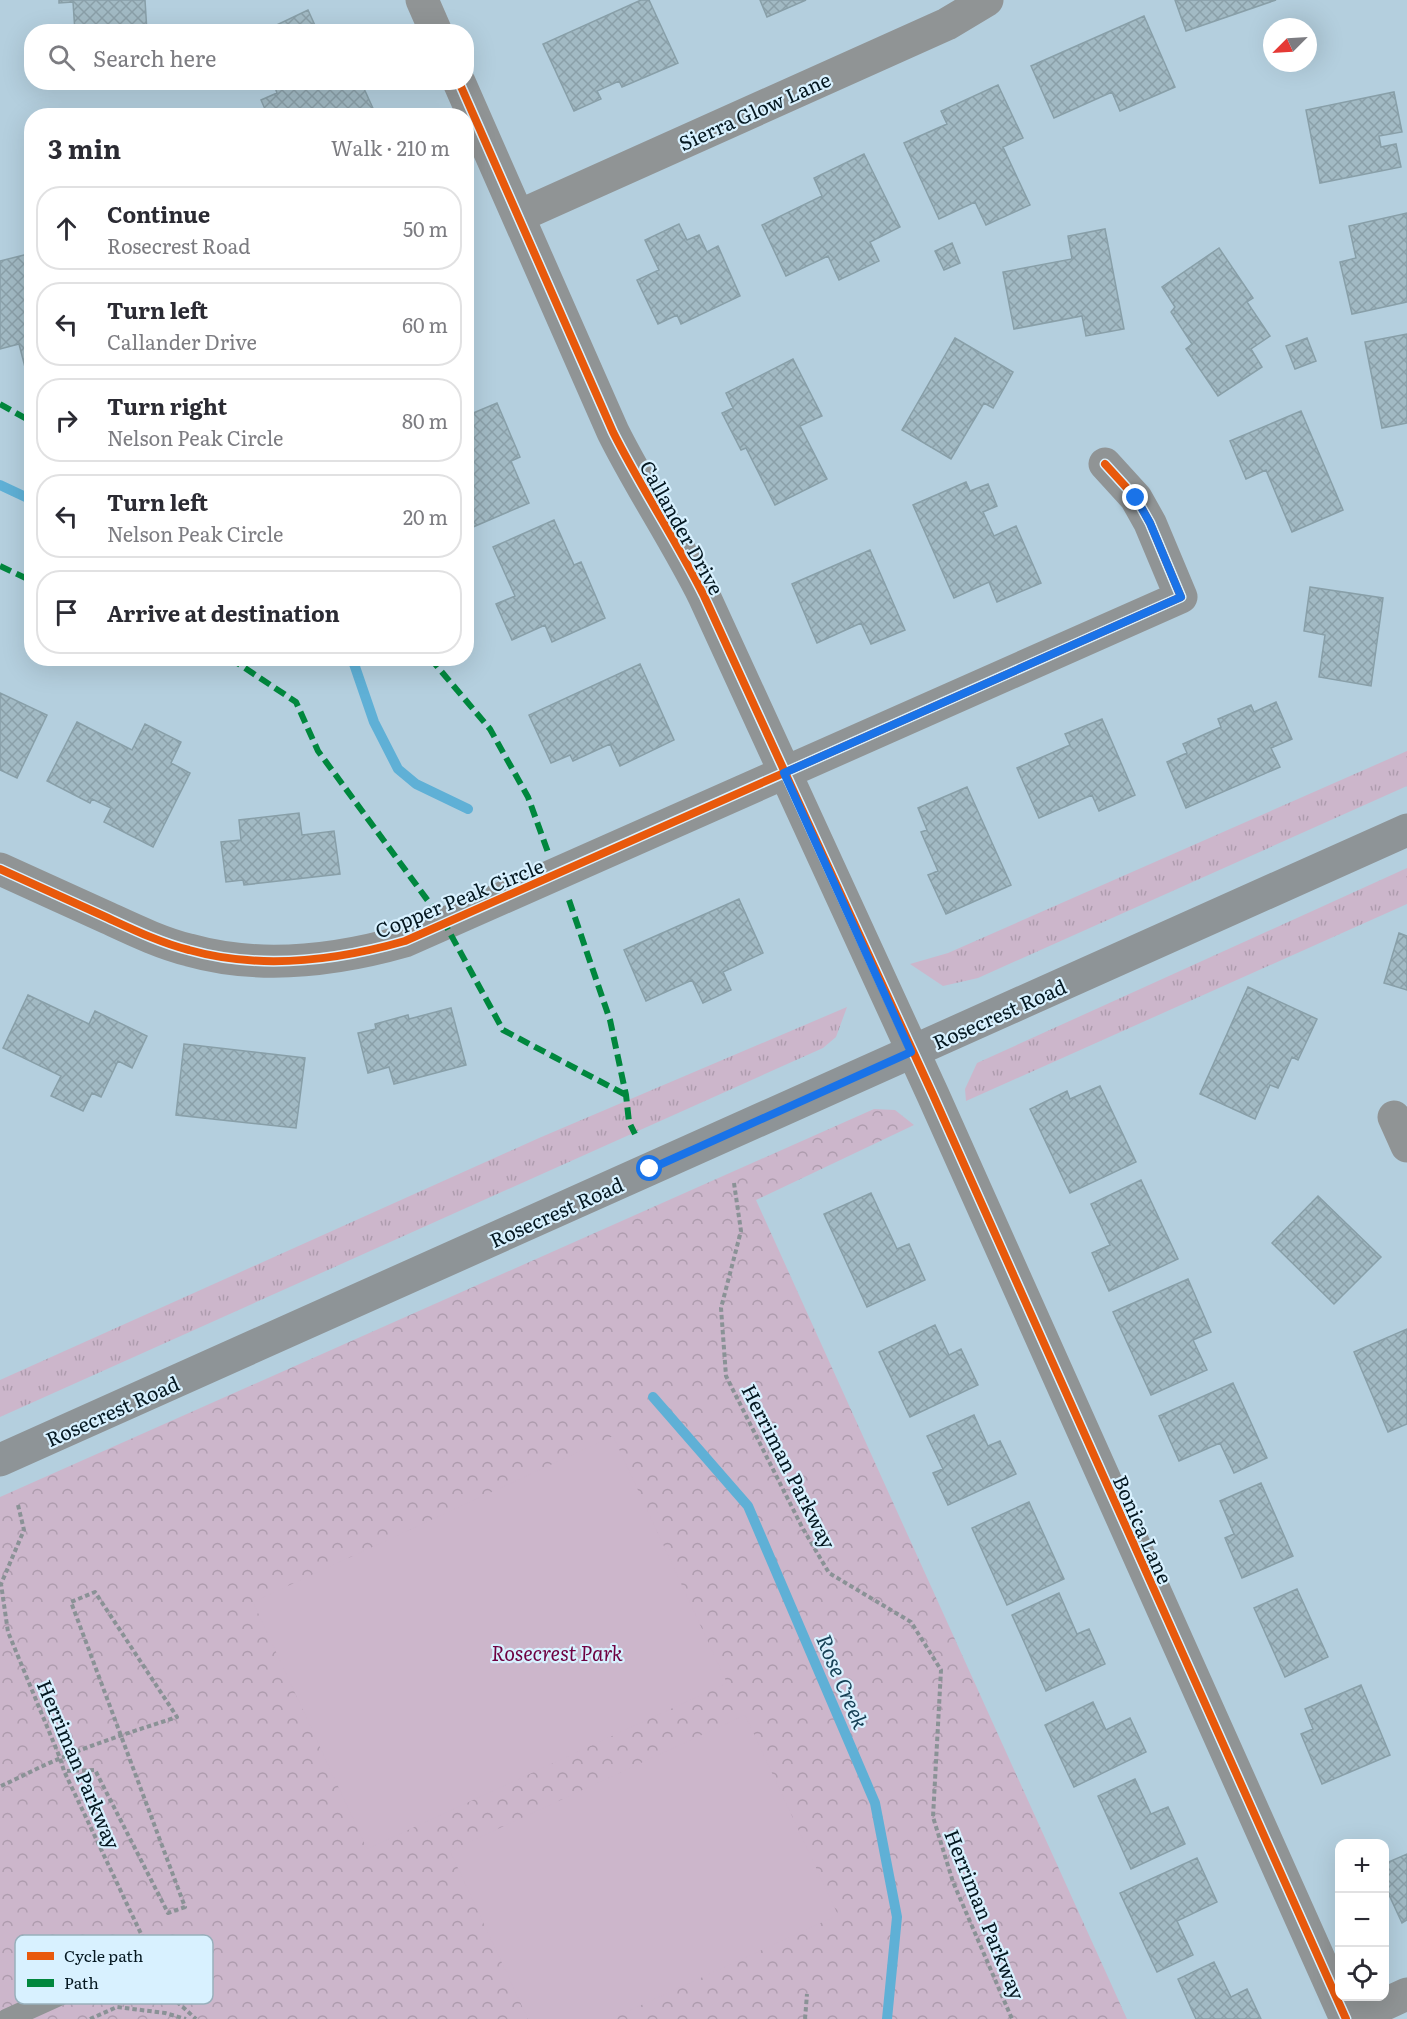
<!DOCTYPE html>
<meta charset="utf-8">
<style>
body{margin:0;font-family:Literata,serif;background:#f2f2f3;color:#2b2b33}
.controls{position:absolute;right:18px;bottom:18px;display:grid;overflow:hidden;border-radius:12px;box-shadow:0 6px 24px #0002}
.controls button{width:54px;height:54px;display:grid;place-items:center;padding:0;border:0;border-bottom:2px solid #e1e1e2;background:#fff;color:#2b2b33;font:30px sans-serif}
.compass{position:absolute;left:1263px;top:18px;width:54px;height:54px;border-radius:50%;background:#fff;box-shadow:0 6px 24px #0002;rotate:246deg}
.stop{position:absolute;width:18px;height:18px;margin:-14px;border:4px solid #1a73e8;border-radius:50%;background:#fff}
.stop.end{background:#1a73e8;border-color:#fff;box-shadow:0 2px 6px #0008}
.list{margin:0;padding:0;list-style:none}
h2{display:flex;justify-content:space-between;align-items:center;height:78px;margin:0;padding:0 24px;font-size:26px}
h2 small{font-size:20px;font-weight:400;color:#7c7c81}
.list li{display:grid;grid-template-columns:39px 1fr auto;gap:18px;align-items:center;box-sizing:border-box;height:84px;margin:0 12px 12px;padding:0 12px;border:2px solid #e1e1e2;border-radius:24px}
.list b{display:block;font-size:22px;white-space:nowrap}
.list p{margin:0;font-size:20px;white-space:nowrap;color:#7c7c81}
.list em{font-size:20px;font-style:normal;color:#7c7c81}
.icon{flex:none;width:33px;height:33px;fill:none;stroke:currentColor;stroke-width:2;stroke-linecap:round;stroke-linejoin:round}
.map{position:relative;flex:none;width:1407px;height:2019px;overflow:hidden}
.search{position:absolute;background:#fff;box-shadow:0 6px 24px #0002;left:24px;top:24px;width:450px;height:66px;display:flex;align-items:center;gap:15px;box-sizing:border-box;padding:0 21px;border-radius:24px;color:#7c7c81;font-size:22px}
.panel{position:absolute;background:#fff;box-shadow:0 6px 24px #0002;left:24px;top:108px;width:450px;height:558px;border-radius:24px}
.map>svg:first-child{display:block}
</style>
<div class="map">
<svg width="1407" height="2019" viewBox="0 0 1407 2019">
<defs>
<pattern id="grass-tufts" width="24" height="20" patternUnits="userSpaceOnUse" patternTransform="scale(1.5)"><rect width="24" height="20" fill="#ccb6cb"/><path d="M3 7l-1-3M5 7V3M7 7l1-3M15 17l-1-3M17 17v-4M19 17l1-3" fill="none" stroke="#ae9cae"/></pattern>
<pattern id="park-crowns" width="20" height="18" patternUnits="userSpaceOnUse" patternTransform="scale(1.5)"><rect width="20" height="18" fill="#ccb6cb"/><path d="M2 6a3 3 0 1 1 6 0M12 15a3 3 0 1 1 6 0" fill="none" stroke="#ae9cae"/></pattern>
<pattern id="building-cross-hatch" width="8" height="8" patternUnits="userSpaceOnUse" patternTransform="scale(1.5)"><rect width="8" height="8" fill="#a2bac4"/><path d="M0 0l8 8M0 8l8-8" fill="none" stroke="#8a9fa8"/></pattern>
</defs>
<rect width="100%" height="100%" fill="#b4cfde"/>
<!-- grass -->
<path fill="url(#grass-tufts)" d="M 1407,751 L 1407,786 L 978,978 L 943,986 L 910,964 L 948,953 Z
M 1407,868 L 1407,904 L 966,1101 L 965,1089 L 977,1063 Z
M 847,1007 L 836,1037 L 823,1048 L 0,1417 L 0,1380 L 539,1138 Z"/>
<!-- park -->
<path fill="url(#park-crowns)" d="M 874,1109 L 895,1110 L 914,1125 L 756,1200 L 1127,2019 L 0,2019 L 0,1497 Z"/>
<!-- garden -->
<path fill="#ccb6cb" d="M 613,1436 L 727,1683 L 367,1849 L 253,1602 Z
M 745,1715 L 838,1915 L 611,2019 L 528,2019 L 450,1851 Z"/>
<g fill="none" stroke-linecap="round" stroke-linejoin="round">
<!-- stream -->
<path stroke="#5fb0d6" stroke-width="10" d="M 0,485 L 32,500
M 352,658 L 374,722 L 398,769 L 416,784 L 468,809
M 653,1397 L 748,1506 L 875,1803 L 897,1917 L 887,2019"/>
</g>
<!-- building -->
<path fill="url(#building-cross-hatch)" stroke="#889fa8" stroke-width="1.5" d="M 59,0 L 145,0 L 147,32 L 75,32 L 73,2 L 59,3 Z
M 641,0 L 649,0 L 678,63 L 622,87 L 619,81 L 597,91 L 601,99 L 574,111 L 543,44 Z
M 760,0 L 806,0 L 767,17 Z
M 1175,0 L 1276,0 L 1186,31 Z
M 308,10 L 318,32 L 262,32 Z
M 1144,16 L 1175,87 L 1120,111 L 1112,92 L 1054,118 L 1031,66 Z
M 273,82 L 361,82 L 376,115 L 268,116 L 261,100 L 277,93 Z
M 998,85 L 1023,138 L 1003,147 L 1030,205 L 986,225 L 975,202 L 939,219 L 904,143 L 947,124 L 941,111 Z
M 1394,92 L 1402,132 L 1379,136 L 1381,147 L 1396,144 L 1401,167 L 1320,183 L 1306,110 Z
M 107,112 L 132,116 L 106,116 Z
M 864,154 L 900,227 L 870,242 L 879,261 L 839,280 L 828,256 L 786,276 L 762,225 L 822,196 L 814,178 Z
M 1407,213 L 1407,302 L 1352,314 L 1340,262 L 1356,258 L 1349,226 Z
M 679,224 L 687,240 L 699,235 L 707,252 L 718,246 L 740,296 L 681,324 L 677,315 L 658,324 L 637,280 L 659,270 L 645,240 Z
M 1105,229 L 1124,329 L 1086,336 L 1082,316 L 1014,329 L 1003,272 L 1072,259 L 1068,236 Z
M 952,243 L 960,263 L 944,270 L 935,251 Z
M 1219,248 L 1253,298 L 1247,302 L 1270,336 L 1251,349 L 1262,367 L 1218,396 L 1186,349 L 1192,344 L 1171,312 L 1175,307 L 1162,287 Z
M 32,253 L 32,369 L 26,371 L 19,344 L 0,349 L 0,261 Z
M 1407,334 L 1407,423 L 1382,428 L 1365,342 Z
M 955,338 L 1013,372 L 993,408 L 984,403 L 951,459 L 902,430 Z
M 1307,338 L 1316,361 L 1295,369 L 1286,346 Z
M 793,359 L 822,416 L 800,426 L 827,479 L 775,505 L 746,448 L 741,450 L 722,413 L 733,408 L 726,393 Z
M 497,403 L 520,457 L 511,461 L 529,503 L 466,530 L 466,416 Z
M 1301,411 L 1343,510 L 1292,532 L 1266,470 L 1246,479 L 1230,441 Z
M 966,482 L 970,491 L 988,484 L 997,506 L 983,512 L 994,536 L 1016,526 L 1041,583 L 997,602 L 989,582 L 954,598 L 913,505 Z
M 554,520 L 574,565 L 581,562 L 605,618 L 552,642 L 545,625 L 512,640 L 496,604 L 515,596 L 493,547 Z
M 870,550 L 905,630 L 871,644 L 861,623 L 817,643 L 792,584 Z
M 1310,587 L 1383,598 L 1371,686 L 1319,677 L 1325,635 L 1304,631 Z
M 640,664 L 674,740 L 620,766 L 610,744 L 573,761 L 570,755 L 551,763 L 529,715 Z
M 0,693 L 47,715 L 17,778 L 0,770 Z
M 1276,702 L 1292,739 L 1271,748 L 1280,767 L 1186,808 L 1167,762 L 1187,753 L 1183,744 L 1221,727 L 1218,719 L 1251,705 L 1254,712 Z
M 1102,719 L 1135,795 L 1099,811 L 1092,795 L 1039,818 L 1017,768 L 1070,745 L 1065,734 Z
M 77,722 L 132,750 L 145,724 L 181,742 L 171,763 L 190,773 L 153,847 L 104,822 L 111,808 L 92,799 L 90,803 L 47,781 Z
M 967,787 L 1011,885 L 946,914 L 928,875 L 938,871 L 921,832 L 927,830 L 918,808 Z
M 299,813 L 302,835 L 334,831 L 340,874 L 244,885 L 243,880 L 226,882 L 221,842 L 241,840 L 239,820 Z
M 739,899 L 763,953 L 723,972 L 731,990 L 703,1003 L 692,980 L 646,1001 L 624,950 Z
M 1399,933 L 1407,936 L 1407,990 L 1384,983 Z
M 1248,987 L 1317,1019 L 1298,1060 L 1292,1057 L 1278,1088 L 1270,1085 L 1255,1119 L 1200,1094 Z
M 28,995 L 89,1024 L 95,1011 L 147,1036 L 132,1068 L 118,1061 L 101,1097 L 92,1093 L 83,1111 L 51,1096 L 61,1076 L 3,1048 Z
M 451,1008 L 466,1065 L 394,1084 L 389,1067 L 368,1073 L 358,1033 L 376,1029 L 375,1024 L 408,1015 L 409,1019 Z
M 184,1044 L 305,1058 L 296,1128 L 176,1115 Z
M 1100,1086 L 1136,1162 L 1070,1193 L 1030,1109 L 1067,1091 L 1070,1099 Z
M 1141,1180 L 1178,1259 L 1109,1291 L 1092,1253 L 1110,1245 L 1091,1204 Z
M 871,1193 L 897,1249 L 909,1244 L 925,1280 L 867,1307 L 824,1214 Z
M 1318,1196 L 1381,1257 L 1334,1304 L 1272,1243 Z
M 1188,1279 L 1211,1332 L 1193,1340 L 1207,1370 L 1151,1395 L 1113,1312 Z
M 935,1325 L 949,1355 L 961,1349 L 978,1385 L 910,1417 L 879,1352 Z
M 1407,1329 L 1407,1424 L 1388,1432 L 1354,1352 Z
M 1233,1383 L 1267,1458 L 1234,1473 L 1220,1443 L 1179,1461 L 1159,1416 Z
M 974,1415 L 988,1446 L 1000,1441 L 1016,1474 L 948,1505 L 933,1473 L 943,1469 L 927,1436 Z
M 1261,1483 L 1293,1556 L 1242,1578 L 1225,1538 L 1234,1534 L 1220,1501 Z
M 1029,1502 L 1064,1579 L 1007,1605 L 972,1528 Z
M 1297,1589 L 1328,1657 L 1285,1677 L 1254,1608 Z
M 1059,1593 L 1077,1634 L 1089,1629 L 1105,1664 L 1046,1691 L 1012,1615 Z
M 1361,1685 L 1390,1755 L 1322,1784 L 1301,1734 L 1313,1729 L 1305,1709 Z
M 1093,1702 L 1106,1730 L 1130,1718 L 1146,1752 L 1074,1787 L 1045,1725 Z
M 1135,1779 L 1151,1814 L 1168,1807 L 1185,1844 L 1131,1869 L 1098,1796 Z
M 1407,1854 L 1407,1920 L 1402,1923 L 1384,1884 L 1384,1864 Z
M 1197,1858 L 1217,1902 L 1177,1921 L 1193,1955 L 1157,1972 L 1120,1893 Z
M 1214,1962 L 1231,1997 L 1247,1989 L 1261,2019 L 1196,2019 L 1178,1979 Z"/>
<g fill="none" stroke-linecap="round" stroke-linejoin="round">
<!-- path -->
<path stroke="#8a9296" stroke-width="4" stroke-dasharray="4.5 3" stroke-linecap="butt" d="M 734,1183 L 741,1231 L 721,1308 L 726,1376 L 802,1527 L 829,1573 L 911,1622 L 941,1670 L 933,1817 L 953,1882 L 1012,2019
M 18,1505 L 24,1530 L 1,1584 L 8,1632 L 60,1758 L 64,1771 L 161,1976 L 176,2001 L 196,2019
M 1,1786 C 21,1777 41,1766 61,1758 C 98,1742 138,1730 177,1717 L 95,1592 L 71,1602 L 185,1907 L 168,1913 L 95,1770 L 64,1771
M 90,2019 L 117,2007 L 165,2013 L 186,2019
M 805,2019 L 807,1994"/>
<!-- lane -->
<path stroke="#909495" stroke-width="21" d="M 7,2019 L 89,1982"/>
<!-- street -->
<path stroke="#909495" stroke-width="33" d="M 422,0 L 436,32
M 459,82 L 613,432 C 641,488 676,540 704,596 L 933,1095 L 1346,2019
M 519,216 L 947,24 L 987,0
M 0,869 C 36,885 72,902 108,918 C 134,930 161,943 189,950 C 260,970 335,961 405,941 L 1181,597 L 1150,523 L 1136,498 L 1105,464
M 1394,1117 L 1407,1146
M 1352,2019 L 1407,1994"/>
<!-- secondary -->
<path stroke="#8e9497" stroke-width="33" d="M 0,1460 L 1407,830"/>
<!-- quiet -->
<path stroke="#00873e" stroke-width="6" stroke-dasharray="12 6" stroke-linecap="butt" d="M 0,404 L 32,422
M 0,566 L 32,581
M 230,658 L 296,702 L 318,751 L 445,924 L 503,1030 L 626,1095
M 430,658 L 490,729 L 528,797 L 549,855
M 569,900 L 610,1020 L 626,1095 L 629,1122 L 635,1134"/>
<defs>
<path id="cycleway" d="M 459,82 L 613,432 C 641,488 676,540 704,596 L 933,1095 L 1346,2019
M 0,869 C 36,885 72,902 108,918 C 134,930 161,943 189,950 C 260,970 335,961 405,941 L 1181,597 L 1150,523 L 1136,498 L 1105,464"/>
</defs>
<!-- cycleway casing -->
<use href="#cycleway" stroke="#d8f1ff" stroke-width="11"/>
<!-- cycleway -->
<use href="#cycleway" stroke="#e8590c" stroke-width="8"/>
</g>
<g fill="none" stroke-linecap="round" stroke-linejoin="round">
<!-- route -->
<path stroke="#1a73e8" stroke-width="8" d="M 650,1169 L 911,1052 L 784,773 L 1181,597 L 1150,523 L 1136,498"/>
</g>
<g text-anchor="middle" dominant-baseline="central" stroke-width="4.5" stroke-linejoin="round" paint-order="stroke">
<!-- street labels -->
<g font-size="20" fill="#041720" stroke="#d8f1ff">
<text transform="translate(754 110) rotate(-24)">Sierra Glow Lane</text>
<text transform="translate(683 527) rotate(61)">Callander Drive</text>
<text transform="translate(459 897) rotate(-22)">Copper Peak Circle</text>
<text transform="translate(999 1013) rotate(-24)">Rosecrest Road</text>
<text transform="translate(556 1211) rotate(-24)">Rosecrest Road</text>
<text transform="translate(112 1410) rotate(-24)">Rosecrest Road</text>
<text transform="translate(790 1466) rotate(63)">Herriman Parkway</text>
<text transform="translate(1144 1529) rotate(66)">Bonica Lane</text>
<text transform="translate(80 1764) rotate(67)">Herriman Parkway</text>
<text transform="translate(986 1914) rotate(68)">Herriman Parkway</text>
</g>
<!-- park labels -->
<g font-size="20" font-style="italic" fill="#6e0041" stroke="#d8f1ff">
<text x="557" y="1652">Rosecrest Park</text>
</g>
<!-- water labels -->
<g font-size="21" font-style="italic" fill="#164055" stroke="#d8f1ff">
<text transform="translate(844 1681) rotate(67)">Rose Creek</text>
</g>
</g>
<!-- legend -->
<rect x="15" y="1935" width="198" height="69" rx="9" fill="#d8f1ff" stroke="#98b0bc" stroke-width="1.5"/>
<rect x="27" y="1952" width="27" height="8" fill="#e8590c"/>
<rect x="27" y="1979" width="27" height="8" fill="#00873e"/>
<g font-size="16" fill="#041720">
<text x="64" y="1962">Cycle path</text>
<text x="64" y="1989">Path</text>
</g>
</svg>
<div class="controls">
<button>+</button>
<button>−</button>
<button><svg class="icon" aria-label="locate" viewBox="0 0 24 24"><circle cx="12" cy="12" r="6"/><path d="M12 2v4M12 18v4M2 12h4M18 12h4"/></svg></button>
</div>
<svg class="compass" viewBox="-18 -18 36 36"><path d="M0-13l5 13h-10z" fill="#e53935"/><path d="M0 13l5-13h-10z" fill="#7c7c81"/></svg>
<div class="stop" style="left:650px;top:1169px"></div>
<div class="stop end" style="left:1136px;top:498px"></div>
<div class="search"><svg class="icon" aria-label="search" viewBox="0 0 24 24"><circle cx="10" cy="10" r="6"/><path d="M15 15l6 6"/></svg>Search here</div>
<section class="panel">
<h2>3 min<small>Walk · 210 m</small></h2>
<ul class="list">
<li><svg class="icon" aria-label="ahead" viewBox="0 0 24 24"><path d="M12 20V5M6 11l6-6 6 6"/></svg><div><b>Continue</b><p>Rosecrest Road</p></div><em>50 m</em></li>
<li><svg class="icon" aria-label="left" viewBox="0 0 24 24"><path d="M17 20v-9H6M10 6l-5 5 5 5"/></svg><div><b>Turn left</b><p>Callander Drive</p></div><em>60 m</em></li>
<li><svg class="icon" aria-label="right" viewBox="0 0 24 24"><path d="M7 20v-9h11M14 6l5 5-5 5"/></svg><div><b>Turn right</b><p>Nelson Peak Circle</p></div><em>80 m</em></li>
<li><svg class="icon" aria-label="left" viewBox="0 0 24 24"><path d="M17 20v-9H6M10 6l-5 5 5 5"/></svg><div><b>Turn left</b><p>Nelson Peak Circle</p></div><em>20 m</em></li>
<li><svg class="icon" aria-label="arrive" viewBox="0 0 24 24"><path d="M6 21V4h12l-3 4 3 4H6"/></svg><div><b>Arrive at destination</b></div></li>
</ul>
</section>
</div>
